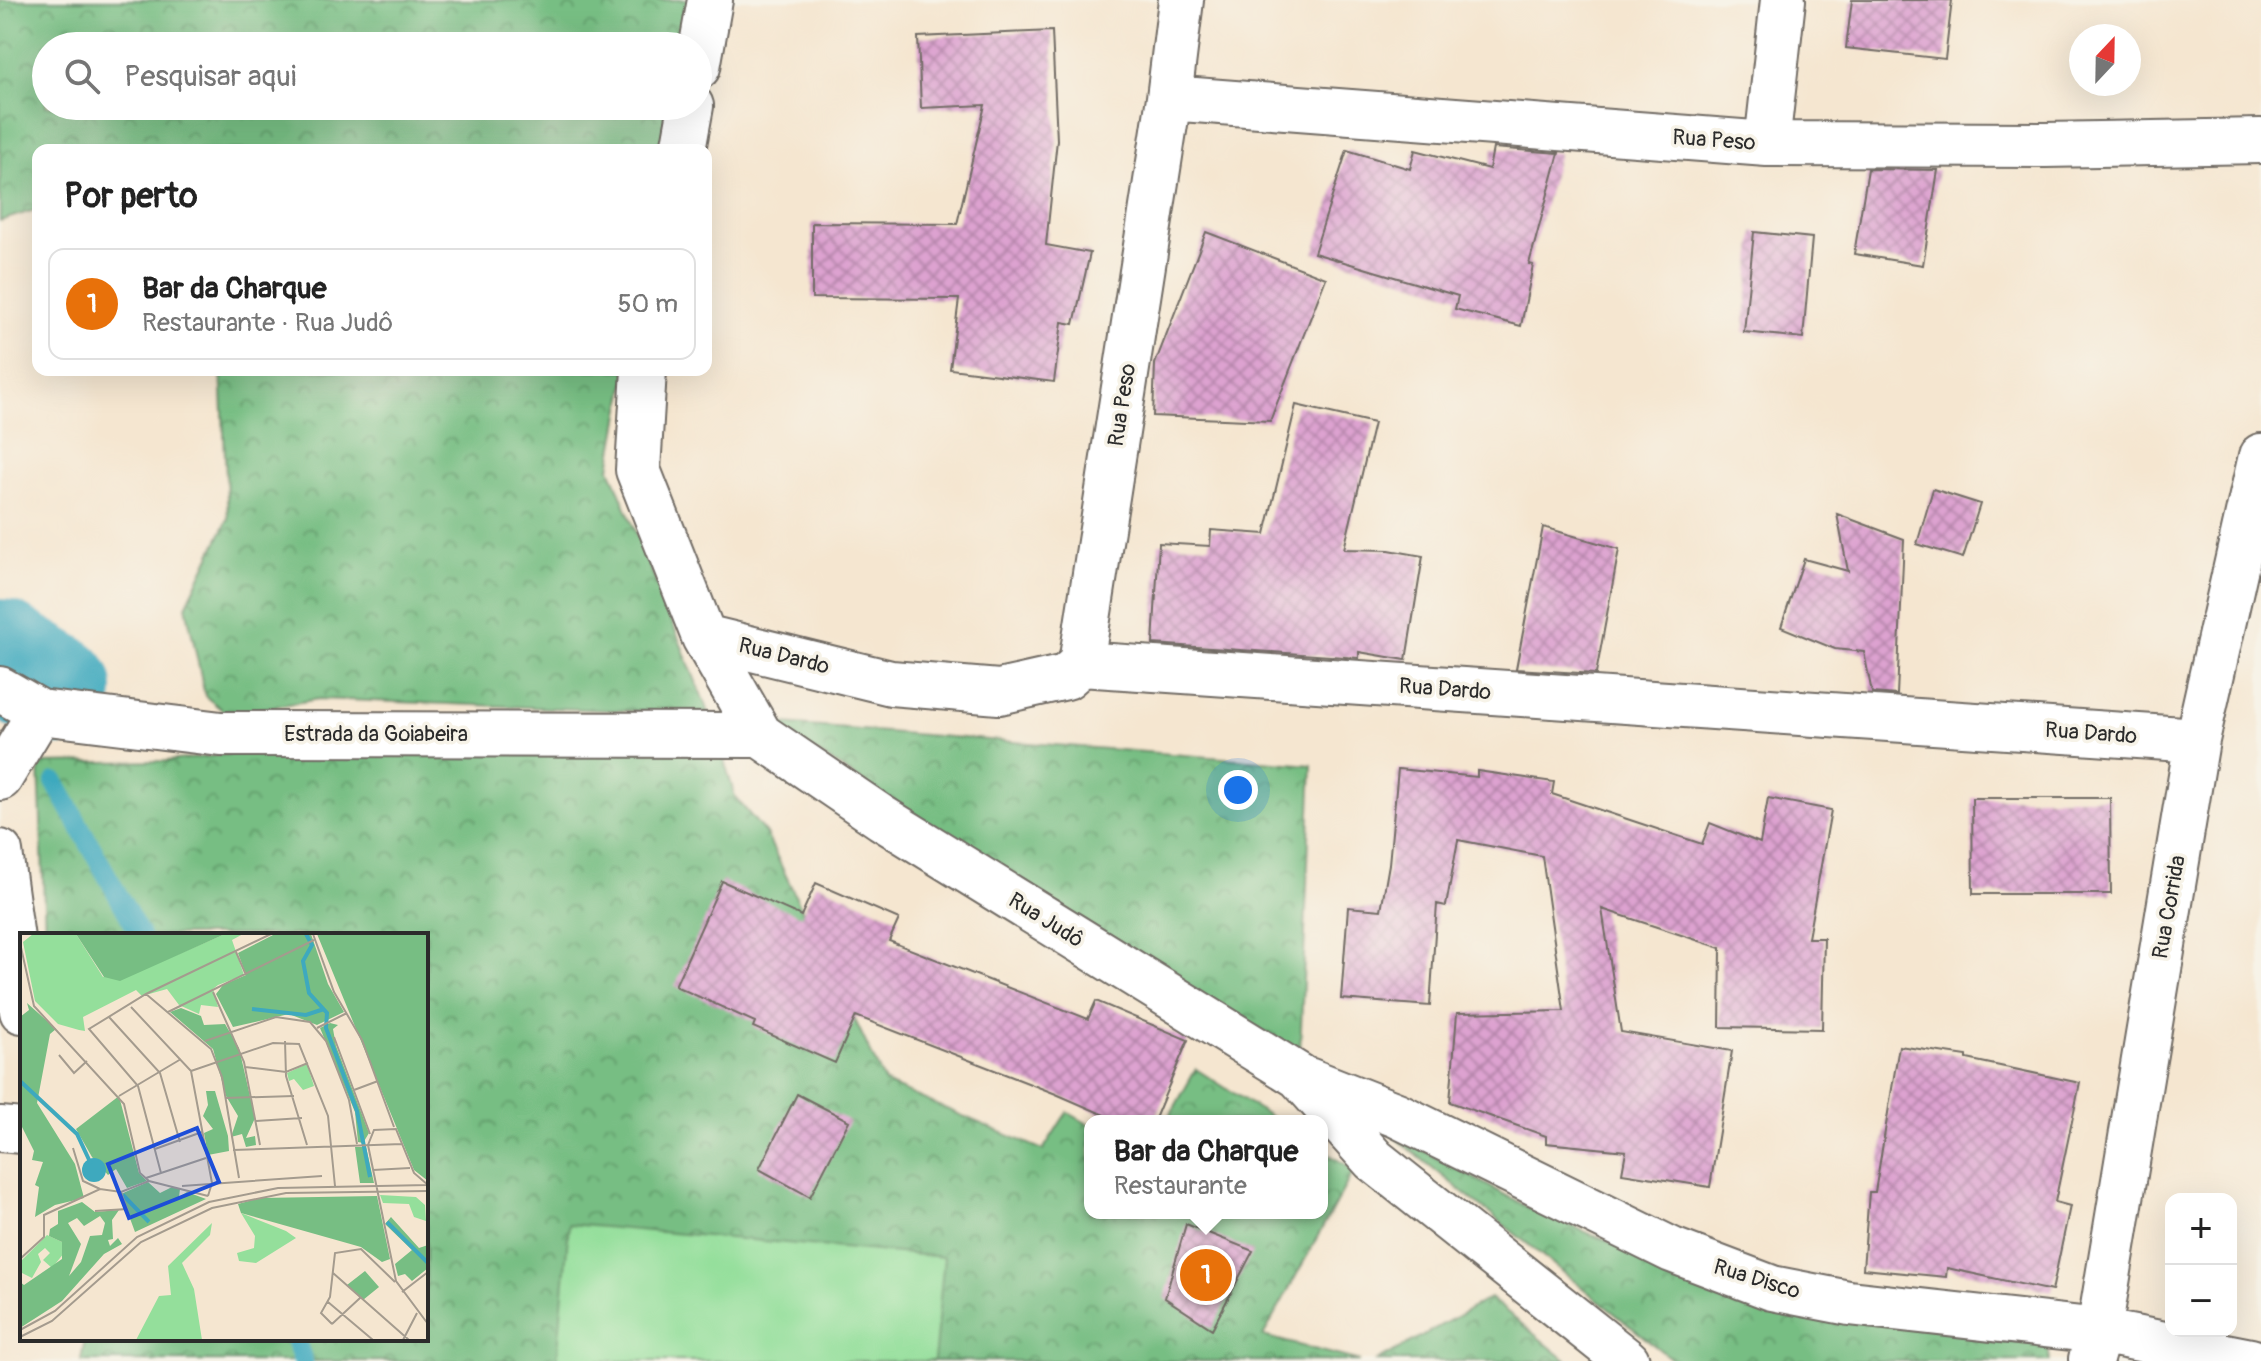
<!DOCTYPE html>
<html lang="pt">
<meta charset="utf-8">
<style>
body{margin:0;font-family:Pangolin,sans-serif;background:#f2f2f2;color:#222}
.controls{position:absolute;right:24px;bottom:24px;display:grid;overflow:hidden;border-radius:16px;box-shadow:0 8px 32px #0002}
.controls button{width:72px;height:72px;display:grid;place-items:center;padding:0;border:0;border-bottom:2px solid #e0e0e0;background:#fff;color:#222;font:40px sans-serif}
.compass{position:absolute;left:2069px;top:24px;width:72px;height:72px;border-radius:50%;background:#fff;box-shadow:0 8px 32px #0002;rotate:22deg}
.you{position:absolute;left:1238px;top:790px;width:28px;height:28px;margin:-20px;border:6px solid #fff;border-radius:50%;background:#1a73e8;box-shadow:0 0 0 12px #1a73e833}
.badge{display:grid;place-items:center;width:52px;height:52px;border-radius:50%;background:#c8321e;color:#fff;font-size:26px;font-weight:700}
.pin{position:absolute;translate:-50% -50%;border:4px solid #fff;box-shadow:0 2px 8px #0006}
.popup{position:absolute;left:1084px;top:1115px;width:244px;height:104px;box-sizing:border-box;display:grid;place-content:center;border-radius:16px;background:#fff;filter:drop-shadow(0 2px 6px #0005);font-size:26px;white-space:nowrap;color:#767676}
.popup b{font-size:30px;color:#222}
.popup::after{content:'';position:absolute;left:50%;top:100%;margin-left:-16px;border:16px solid transparent;border-top-color:#fff}
.list{margin:0;padding:0;list-style:none}
h2{display:flex;justify-content:space-between;align-items:center;height:104px;margin:0;padding:0 32px;font-size:34px}
h2 small{font-size:26px;font-weight:400;color:#767676}
.list li{display:grid;grid-template-columns:52px 1fr auto;gap:24px;align-items:center;box-sizing:border-box;height:112px;margin:0 16px 16px;padding:0 16px;border:2px solid #e0e0e0;border-radius:16px}
.list b{display:block;font-size:30px;white-space:nowrap}
.list p{margin:0;font-size:26px;white-space:nowrap;color:#767676}
.list em{font-size:26px;font-style:normal;color:#767676}
.icon{flex:none;width:44px;height:44px;fill:none;stroke:currentColor;stroke-width:2;stroke-linecap:round;stroke-linejoin:round}
.map{position:relative;flex:none;width:2261px;height:1361px;overflow:hidden}
.search{position:absolute;background:#fff;box-shadow:0 8px 32px #0002;left:32px;top:32px;width:680px;height:88px;display:flex;align-items:center;gap:20px;box-sizing:border-box;padding:0 28px;border-radius:44px;color:#767676;font-size:30px}
.panel{position:absolute;background:#fff;box-shadow:0 8px 32px #0002;left:32px;top:144px;width:680px;height:232px;border-radius:16px}
.map>svg:first-child{display:block}
</style>
<div class="map">
<svg width="2261" height="1361" viewBox="0 0 2261 1361">
<defs>
<pattern id="forest-crowns" width="20" height="18" patternUnits="userSpaceOnUse" patternTransform="scale(2)"><rect width="20" height="18" fill="#77be83"/><path d="M2 6a3 3 0 1 1 6 0M12 15a3 3 0 1 1 6 0" fill="none" stroke="#629b6b"/></pattern>
<pattern id="building-cross-hatch" width="8" height="8" patternUnits="userSpaceOnUse" patternTransform="scale(2)"><rect width="8" height="8" fill="#dda2d0"/><path d="M0 0l8 8M0 8l8-8" fill="none" stroke="#b384a9"/></pattern>
</defs>
<rect width="100%" height="100%" fill="#f7f3e8"/>
<filter id="ink" filterUnits="userSpaceOnUse"><feTurbulence type="fractalNoise" baseFrequency=".0125" numOctaves="2"/><feDisplacementMap in="SourceGraphic" scale="16" xChannelSelector="R" yChannelSelector="G"/><feConvolveMatrix kernelMatrix="1 2 1 2 8 2 1 2 1" color-interpolation-filters="sRGB"/></filter>
<filter id="wash" filterUnits="userSpaceOnUse"><feTurbulence type="fractalNoise" baseFrequency=".006" numOctaves="4" result="noise"/><feDisplacementMap in="SourceGraphic" scale="32" xChannelSelector="R" yChannelSelector="G"/><feGaussianBlur stdDeviation="1.8" result="paint"/><feColorMatrix in="noise" values="0 0 0 0 0 0 0 0 0 0 0 0 0 0 0 0 0 1.4 0 .05"/><feComposite in="paint" operator="in"/></filter>
<g filter="url(#wash)">
<rect width="100%" height="100%" fill="#f5e6d0"/>
<!-- forest -->
<path fill="url(#forest-crowns)" stroke="#517457" stroke-width="2" d="M 0,0 L 694,0 L 686,46 L 46,46 L 46,106 L 675,106 L 667,150 L 38,150 L 38,209 L 0,221 Z
M 221,370 L 628,370 L 610,468 L 709,714 L 319,699 L 227,714 L 205,696 L 186,606 L 228,519 Z
M 771,723 L 1312,765 L 1300,1052 L 1191,991 Z
M 287,748 L 722,752 L 735,797 L 766,834 L 885,1083 L 1043,1150 L 1067,1112 L 1090,1125 L 1090,1213 L 1322,1213 L 1322,1150 L 1354,1170 L 1263,1336 L 1360,1361 L 81,1361 L 85,1339 L 426,1339 L 426,935 L 45,935 L 39,763 L 167,761 Z
M 1196,1069 L 1277,1121 L 1167,1121 Z
M 1384,1129 L 1529,1208 L 1676,1270 L 2047,1337 L 2050,1361 L 1674,1361 Z
M 1490,1298 L 1567,1361 L 1377,1361 Z"/>
<!-- park -->
<path fill="#94df9b" stroke="#608563" stroke-width="2" d="M 569,1224 L 944,1257 L 934,1361 L 557,1361 Z"/>
<g fill="none" stroke-linecap="round" stroke-linejoin="round">
<!-- stream -->
<path stroke="#3ea9be" stroke-width="20" d="M 55,782 L 140,935
M 295,1339 L 303,1361"/>
<!-- river -->
<path stroke="#3ea9be" stroke-width="114" d="M 0,656 L 56,689"/>
</g>
<g id="blocks">
<!-- building -->
<path fill="url(#building-cross-hatch)" d="M 1852,0 L 1952,0 L 1945,59 L 1846,48 Z
M 1052,31 L 1057,140 L 1046,245 L 1090,253 L 1074,324 L 1062,322 L 1054,382 L 950,369 L 959,299 L 812,298 L 812,223 L 957,224 L 985,105 L 921,108 L 918,37 Z
M 1493,148 L 1559,153 L 1529,264 L 1533,265 L 1521,326 L 1455,309 L 1458,296 L 1314,253 L 1347,150 L 1410,169 L 1415,150 L 1489,169 Z
M 1868,169 L 1938,170 L 1923,265 L 1854,254 Z
M 1206,232 L 1326,278 L 1270,421 L 1153,416 L 1155,364 Z
M 1754,232 L 1812,238 L 1803,338 L 1744,332 Z
M 1296,405 L 1374,423 L 1344,549 L 1389,550 L 1423,556 L 1406,660 L 1359,652 L 1359,658 L 1153,644 L 1159,543 L 1210,546 L 1211,530 L 1265,534 Z
M 1933,489 L 1980,504 L 1963,558 L 1917,544 Z
M 1837,514 L 1904,539 L 1897,695 L 1872,693 L 1864,652 L 1835,649 L 1781,627 L 1804,559 L 1848,571 Z
M 1543,527 L 1619,549 L 1596,674 L 1516,669 Z
M 1398,769 L 1477,777 L 1477,771 L 1554,782 L 1552,794 L 1702,844 L 1710,823 L 1760,843 L 1768,798 L 1831,810 L 1808,938 L 1824,938 L 1822,1029 L 1720,1027 L 1721,948 L 1602,909 L 1621,1032 L 1732,1051 L 1710,1187 L 1622,1173 L 1626,1151 L 1546,1143 L 1546,1136 L 1450,1102 L 1457,1013 L 1564,1011 L 1542,856 L 1458,840 L 1446,906 L 1437,904 L 1430,1006 L 1341,999 L 1348,907 L 1381,910 L 1389,864 Z
M 1972,798 L 2110,798 L 2111,894 L 1973,894 Z
M 722,881 L 801,916 L 816,883 L 899,919 L 889,941 L 1088,1019 L 1096,1001 L 1188,1040 L 1154,1121 L 1118,1121 L 1056,1094 L 856,1016 L 835,1063 L 753,1027 L 755,1022 L 675,986 Z
M 1899,1046 L 1967,1056 L 1967,1059 L 2080,1083 L 2055,1202 L 2070,1206 L 2052,1291 L 1947,1268 L 1946,1277 L 1863,1269 L 1869,1192 L 1875,1192 Z
M 797,1094 L 849,1121 L 810,1197 L 759,1169 Z
M 1186,1224 L 1253,1251 L 1212,1329 L 1165,1298 Z"/>
</g>
</g>
<g filter="url(#ink)">
<use href="#blocks" fill-opacity="0" stroke="#726c65" stroke-width="2"/>
<g fill="none" stroke-linecap="round" stroke-linejoin="round">
<defs>
<path id="minor" d="M 698,67 L 710,0
M 1169,98 L 1767,144 L 2045,145 L 2261,141
M 1767,144 L 1783,0
M 683,150 L 691,106
M 644,370 L 638,470 L 704,637 L 760,735 L 882,818 L 1299,1076 L 1374,1160 L 1627,1361
M 704,637 L 891,683 L 999,692 L 1066,677 L 1081,664 L 2197,740
M 1081,664 L 1169,98 L 1181,0
M 0,689 L 40,712 L 221,734 L 760,735
M 0,778 L 40,712
M 0,852 L 22,1011
M 1308,1080 L 1397,1115 L 1672,1250 L 1772,1288 L 1849,1303 L 2099,1331 L 2251,1361
M 0,1129 L 22,1131
M 2091,1359 L 2099,1331 L 2197,740 L 2261,456"/>
</defs>
<!-- minor casing -->
<use href="#minor" stroke="#726c65" stroke-width="48"/>
<!-- minor -->
<use href="#minor" stroke="#fff" stroke-width="44"/>
</g>
</g>
<g text-anchor="middle" dominant-baseline="central" stroke-width="7" stroke-linejoin="round" paint-order="stroke">
<!-- street labels -->
<g font-size="22" fill="#2b2b2b" stroke="#f7f3e8">
<text transform="translate(1714 140) rotate(4)">Rua Peso</text>
<text transform="translate(1122 405) rotate(-81)">Rua Peso</text>
<text transform="translate(784 656) rotate(14)">Rua Dardo</text>
<text transform="translate(1445 689) rotate(4)">Rua Dardo</text>
<text transform="translate(2091 733) rotate(4)">Rua Dardo</text>
<text x="376" y="734">Estrada da Goiabeira</text>
<text transform="translate(2169 907) rotate(-80)">Rua Corrida</text>
<text transform="translate(1046 920) rotate(32)">Rua Judô</text>
<text transform="translate(1757 1279) rotate(17)">Rua Disco</text>
</g>
</g>
<!-- overview -->
<g transform="translate(20 933)">
<rect width="408" height="408" fill="#f5e6d0"/>
<path d="M 13,1 L 56,1 L 83,44 L 129,34 L 205,1 L 223,1 L 212,7 L 224,42 L 198,52 L 193,56 L 198,74 L 181,72 L 179,81 L 159,72 L 147,56 L 122,63 L 116,57 L 63,84 L 65,98 L 59,97 L 38,91 L 15,68 L 3,9 ZM 287,131 L 294,153 L 283,157 L 274,146 L 269,148 L 267,140 ZM 360,262 L 396,264 L 405,272 L 406,288 L 394,284 L 389,271 L 363,270 ZM 221,280 L 266,298 L 276,305 L 236,330 L 219,328 L 217,320 L 234,315 L 235,303 ZM 192,290 L 190,302 L 162,330 L 174,356 L 182,407 L 116,407 L 139,363 L 151,362 L 148,333 ZM 27,302 L 42,309 L 44,320 L 32,335 L 23,327 L 30,320 L 25,315 L 18,321 L 21,329 L 12,345 L 0,339 L 0,329 Z" fill="#94df9b"/>
<path d="M 56,1 L 205,1 L 100,48 L 84,44 ZM 255,1 L 291,1 L 308,51 L 324,79 L 297,92 L 269,81 L 213,94 L 196,61 L 203,52 L 226,42 L 218,20 ZM 297,1 L 408,1 L 408,248 L 394,237 ZM 7,70 L 36,96 L 30,101 L 17,170 L 55,231 L 64,265 L 35,272 L 15,284 L 19,254 L 15,252 L 23,229 L 12,227 L 14,218 L 0,190 L 0,84 L 9,77 ZM 161,75 L 181,83 L 184,92 L 205,91 L 219,115 L 235,185 L 226,205 L 235,203 L 236,212 L 226,214 L 222,201 L 211,204 L 218,183 L 206,163 L 193,116 L 150,79 ZM 310,90 L 318,92 L 313,96 L 316,113 L 349,200 L 343,210 L 338,209 L 335,179 L 300,95 ZM 186,158 L 195,158 L 208,203 L 209,218 L 188,222 L 184,200 L 193,196 L 183,183 L 188,172 ZM 99,163 L 119,240 L 127,248 L 107,255 L 96,236 L 88,242 L 72,224 L 56,196 ZM 335,214 L 346,214 L 354,250 L 340,250 ZM 128,249 L 140,260 L 152,254 L 160,256 L 159,264 L 167,259 L 186,266 L 115,299 L 101,261 ZM 357,263 L 370,326 L 362,329 L 341,314 L 221,280 L 218,271 L 240,265 ZM 62,269 L 75,279 L 99,277 L 92,287 L 93,306 L 88,307 L 90,313 L 98,305 L 102,311 L 84,321 L 42,368 L 0,395 L 0,349 L 4,352 L 42,326 L 42,309 L 29,303 L 30,296 L 38,291 L 38,278 ZM 80,283 L 85,290 L 82,302 L 70,303 L 61,329 L 49,343 L 61,311 L 48,290 L 57,285 L 64,293 ZM 371,284 L 399,315 L 408,312 L 408,335 L 392,348 L 385,341 L 378,343 L 375,331 L 392,317 L 365,291 ZM 345,338 L 359,354 L 343,367 L 327,352 Z" fill="#77be83" fill-rule="evenodd"/>
<path d="M62 237a12 12 0 1 1 24 0a12 12 0 1 1-24 0Z" fill="#3ea9be"/>
<path fill="none" stroke="#3ea9be" stroke-width="4" d="M 286,1 L 292,12 L 283,28 L 289,60 L 307,80 L 306,95 L 337,178 L 350,244M 232,76 L 286,82 L 304,76M 0,148 L 57,201 L 71,231M 103,262 L 129,289M 367,289 L 408,330"/>
<path fill="none" stroke="#a49b8e" stroke-width="2" d="M 293,1 L 314,59 L 342,107 L 374,194M 0,10 L 14,73 L 104,171 L 120,240 L 129,248 L 188,263M 216,19 L 226,42M 193,59 L 224,129 L 240,212M 126,61 L 191,116 L 202,144 L 219,245M 111,74 L 171,138 L 192,250 L 188,263M 148,79 L 294,7M 89,84 L 140,140 L 160,209M 297,95 L 327,80M 314,104 L 350,201M 185,108 L 256,84 L 290,89 L 306,108 L 329,167 L 337,211M 265,108 L 266,143 L 287,212M 39,122 L 54,140 L 67,128M 225,134 L 266,139 L 288,130M 171,138 L 253,110 L 279,111 L 308,183 L 315,253M 334,157 L 358,148M 99,163 L 161,126M 205,165 L 274,163M 236,188 L 282,185M 53,215 L 63,248 L 80,256M 135,216 L 182,199M 213,217 L 382,211M 353,237 L 390,235M 141,240 L 118,153 L 69,96 L 126,61 L 251,1M 126,245 L 186,225M 408,252 L 394,240 L 376,196 L 354,197 L 348,212 L 376,348 L 408,391M 162,253 L 302,243M 75,278 L 107,276 L 101,259M 0,326 L 24,304 L 24,282 L 80,256 L 101,259 L 129,248M 313,340 L 389,407M 382,359 L 408,339M 308,369 L 353,407M 312,391 L 301,380 L 310,364 L 315,320 L 341,316 L 375,349M 312,391 L 340,365M 0,397 L 35,378 L 117,304 L 189,269 L 258,255 L 408,252M 0,404 L 32,388 L 121,309 L 192,275 L 266,260 L 408,258M 383,407 L 397,380"/>
<path fill="#1d4ed8" fill-opacity="0.15" stroke="#1d4ed8" stroke-width="4" d="M 177,195 L 199,249 L 109,285 L 88,231 Z"/>
<rect width="408" height="408" fill="none" stroke="#2b2b2b" stroke-width="4"/>
</g>
</svg>
<div class="controls">
<button>+</button>
<button>−</button>
</div>
<svg class="compass" viewBox="-18 -18 36 36"><path d="M0-13l5 13h-10z" fill="#e53935"/><path d="M0 13l5-13h-10z" fill="#767676"/></svg>
<div class="you"></div>
<div class="pin badge" style="left:1206px;top:1275px;background:#e8710a">1</div>
<div class="popup"><b>Bar da Charque</b>Restaurante</div>
<div class="search"><svg class="icon" aria-label="search" viewBox="0 0 24 24"><circle cx="10" cy="10" r="6"/><path d="M15 15l6 6"/></svg>Pesquisar aqui</div>
<section class="panel">
<h2>Por perto<small></small></h2>
<ul class="list">
<li><span class="badge" style="background:#e8710a">1</span><div><b>Bar da Charque</b><p>Restaurante · Rua Judô</p></div><em>50 m</em></li>
</ul>
</section>
</div>
